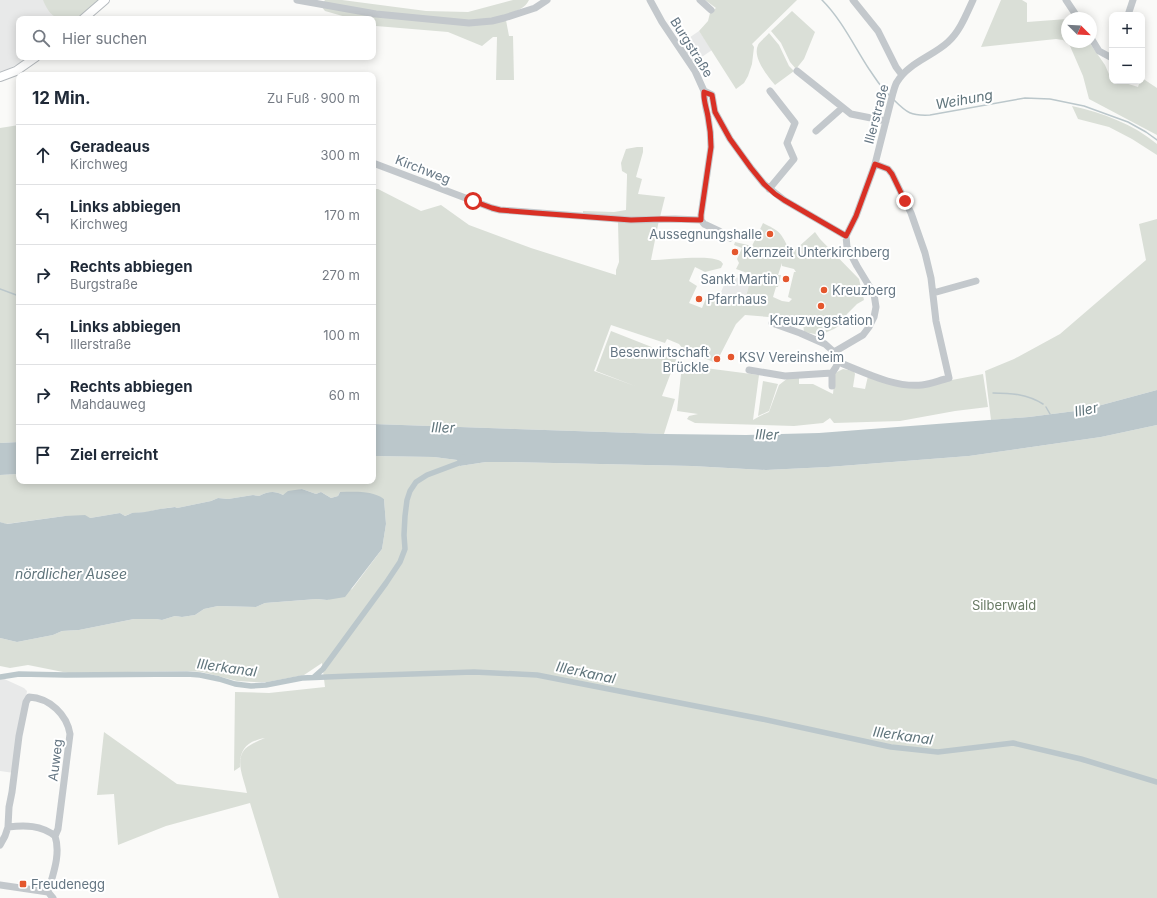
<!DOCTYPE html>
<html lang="de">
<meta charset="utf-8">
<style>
body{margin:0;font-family:Inter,sans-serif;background:#f6f6f7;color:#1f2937}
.controls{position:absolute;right:12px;top:12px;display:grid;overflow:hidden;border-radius:8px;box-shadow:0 2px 10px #0003}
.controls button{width:36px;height:36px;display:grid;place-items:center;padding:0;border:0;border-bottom:1px solid #e0e1e3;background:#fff;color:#1f2937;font:20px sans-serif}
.compass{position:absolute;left:1061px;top:12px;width:36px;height:36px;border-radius:50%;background:#fff;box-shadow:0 2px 10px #0003;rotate:114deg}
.stop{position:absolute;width:12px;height:12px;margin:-9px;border:3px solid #d93025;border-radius:50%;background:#fff}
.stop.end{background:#d93025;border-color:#fff;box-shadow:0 1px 4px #0008}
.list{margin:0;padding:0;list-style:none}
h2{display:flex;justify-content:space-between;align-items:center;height:52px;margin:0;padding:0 16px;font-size:17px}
h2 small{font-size:13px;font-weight:400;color:#747a83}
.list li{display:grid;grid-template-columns:26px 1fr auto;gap:12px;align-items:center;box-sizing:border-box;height:60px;padding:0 16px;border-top:1px solid #e0e1e3}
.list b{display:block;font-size:15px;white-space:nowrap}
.list p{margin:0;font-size:13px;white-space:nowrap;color:#747a83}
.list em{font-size:13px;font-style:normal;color:#747a83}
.icon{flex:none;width:22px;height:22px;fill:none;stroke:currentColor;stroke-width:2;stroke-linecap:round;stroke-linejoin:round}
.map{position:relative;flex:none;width:1157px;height:898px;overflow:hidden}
.search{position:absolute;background:#fff;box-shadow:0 2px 10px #0003;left:16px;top:16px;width:360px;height:44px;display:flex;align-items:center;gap:10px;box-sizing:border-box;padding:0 14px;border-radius:8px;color:#747a83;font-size:15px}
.panel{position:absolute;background:#fff;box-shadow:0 2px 10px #0003;left:16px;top:72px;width:360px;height:412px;border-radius:8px}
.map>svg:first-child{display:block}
</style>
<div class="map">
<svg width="1157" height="898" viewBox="0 0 1157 898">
<rect width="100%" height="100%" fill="#fafaf8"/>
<!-- built -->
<path fill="#e8e9e9" d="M 0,0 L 62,0 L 76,19 L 19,19 L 19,57 L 29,57 L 18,64 L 0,73 Z
M 699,31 L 712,50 L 693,63 L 680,44 Z
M 728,275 L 750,281 L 750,286 L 743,300 L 723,313 L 713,312 Z
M 0,677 L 24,688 L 27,691 L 14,773 L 0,771 Z"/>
<!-- green -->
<path fill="#dadfd7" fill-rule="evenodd" d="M 43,0 L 100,0 L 80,19 C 73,19 59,19 54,16 C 49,13 45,5 43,0 Z
M 325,0 L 342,0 L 426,11 L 468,12 L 513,0 L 529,0 C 525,9 514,12 505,15 L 509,36 L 513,36 L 514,80 L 496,80 L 497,37 L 493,37 L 482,46 L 448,32 L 376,26 L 373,25 L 373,19 L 353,19 L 325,11 L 321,6 Z
M 705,0 L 797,0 L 752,44 L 754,47 L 752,64 L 748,76 L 744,83 L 736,89 L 699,31 L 708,21 L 710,13 L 716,8 Z
M 1001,0 L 1022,0 L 1027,3 L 1027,22 L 1067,19 L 1067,42 L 1089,42 L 1105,65 L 1112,81 L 1119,81 L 1138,87 L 1140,81 L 1142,81 L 1142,78 L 1157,88 L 1157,135 L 1089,99 L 1083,76 L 1070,46 L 1063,40 L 1056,39 L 981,47 Z
M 792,11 L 815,32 L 804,59 L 796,69 L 790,62 L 781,43 L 771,31 Z
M 769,33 L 779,45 L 789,66 L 794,71 L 775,85 C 768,76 752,58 758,45 C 760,41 766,37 769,33 Z
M 1072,106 C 1103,113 1133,124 1157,144 L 1157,155 L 1132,139 L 1109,127 L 1078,119 Z
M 19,125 L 19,442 L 0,443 L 0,128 Z
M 637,147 L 643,147 L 643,152 L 636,177 L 642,179 L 638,194 L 665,197 L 660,217 L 631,218 L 583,215 L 583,211 L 614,212 L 626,210 L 627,177 L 627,174 L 622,171 L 621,163 L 626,149 Z
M 373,189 L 378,189 L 421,211 L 441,205 L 469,225 L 531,248 L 616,275 L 616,270 L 619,262 L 618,222 L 659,220 L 651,260 C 667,260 705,255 718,260 C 721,261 721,261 723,264 L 721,268 L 705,272 L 695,267 L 689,281 L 697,286 L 689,303 L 702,308 L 707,296 L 717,301 L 719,296 L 738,304 C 748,297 750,285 750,274 L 736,269 L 739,263 L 737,259 L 742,248 L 734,245 L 735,242 L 752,246 L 763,223 C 779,231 780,231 788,247 L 795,250 L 815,232 L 820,239 L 859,279 L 864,300 L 857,304 L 847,314 L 842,324 L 834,329 L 820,335 L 804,332 L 803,322 L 794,319 L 745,315 L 736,324 L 716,363 L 684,350 L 679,344 L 667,339 L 665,343 L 611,325 L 594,371 L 635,386 L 596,371 L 611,331 L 677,357 L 662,396 L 675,399 L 664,434 L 373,424 ZM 782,263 L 782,266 L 794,269 L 796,272 L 794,272 L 788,297 L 792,299 L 789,302 L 782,301 L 773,297 L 776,287 L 778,287 L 781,275 L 778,275 Z
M 1157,219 L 1157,390 L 1083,410 L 1029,417 L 991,420 L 985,371 L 1014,359 L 1060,334 L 1146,260 L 1139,224 Z
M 682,365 L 759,375 L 753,420 L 760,416 L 769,412 L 779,385 L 788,378 L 799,378 L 799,384 L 813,384 L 833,394 L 835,373 L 843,369 L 854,371 L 855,374 L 853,387 L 865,389 L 868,376 L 925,387 L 952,380 L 983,374 L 988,407 L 955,411 L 900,421 L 834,423 L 830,418 L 823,423 L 794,426 L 695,423 L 687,419 L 689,416 L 698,414 L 677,411 Z
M 763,381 L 778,384 L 769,411 L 758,416 Z
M 1157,425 L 1157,898 L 279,898 L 250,803 L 166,826 L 118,845 L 114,794 L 97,795 L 104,732 L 177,784 L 247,793 C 245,781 234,761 245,749 C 250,744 258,741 265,738 C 248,741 239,749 240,767 L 234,771 L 235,692 L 269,693 L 325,687 L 322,663 L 304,675 L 267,682 L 254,682 L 237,681 L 202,672 L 187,671 L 68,673 L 28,665 L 10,668 L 0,666 L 0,638 L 17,642 L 53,635 L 62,631 L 79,630 L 134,619 L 156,619 L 162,620 L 175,616 L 182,617 L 195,615 L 204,609 L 218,606 L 256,607 L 265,603 L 317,599 L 327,600 L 352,589 L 382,549 L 386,524 L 384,499 L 360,492 L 340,492 L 338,496 L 331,498 L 321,492 L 316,494 L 302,489 L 283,495 C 273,490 268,492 259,496 L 253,495 L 228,499 L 218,498 L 211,501 L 177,508 L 175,507 C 165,508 156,510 147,512 C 139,513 132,512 125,516 L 120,513 L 90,518 L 65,516 L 6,524 L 0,522 L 0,475 L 19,474 L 19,481 L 373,481 L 373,456 L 434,457 L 457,460 L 460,466 L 486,462 L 505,462 L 692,466 L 766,470 L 828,467 L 969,456 L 1101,437 Z"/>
<!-- water -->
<path fill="#bbc7cb" d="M 1157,390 L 1157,425 L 1101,437 L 969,456 L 828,467 L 766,470 L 692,466 L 505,462 L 486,462 L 460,466 L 457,460 L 434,457 L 373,456 L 373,424 L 664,434 L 746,435 L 819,433 L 1029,417 L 1083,410 Z
M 19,442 L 19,474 L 0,475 L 0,443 Z
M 302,489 L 316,494 L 321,492 L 331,498 L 338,496 L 340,492 C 355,492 371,490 384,499 L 386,524 L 382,549 L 345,597 L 327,600 L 317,599 L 265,603 L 256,607 L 218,606 L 204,609 L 195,615 L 182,617 L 175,616 L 162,620 L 156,619 L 134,619 L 79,630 L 62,631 L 53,635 L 17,642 L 0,638 L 0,522 L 7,524 L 65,516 L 85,515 L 90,518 L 120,513 L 125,516 L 132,513 L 145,512 L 160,509 L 175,507 L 177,508 L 211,501 L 218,498 L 228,499 L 253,495 L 259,496 C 268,492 273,490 283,495 L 288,491 Z"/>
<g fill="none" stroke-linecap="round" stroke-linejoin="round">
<!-- stream -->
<path stroke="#bbc7cb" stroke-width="1.5" d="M 822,0 C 842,20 854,46 869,69 C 876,79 881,88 890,96
M 894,100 C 907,113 911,116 930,115 L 1025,98 L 1050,99 L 1084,106 L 1128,122 L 1146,132 L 1157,140
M 0,289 L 19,296
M 993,393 C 1011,393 1027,394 1043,404
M 1046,407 L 1050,414"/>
<!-- canal -->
<path stroke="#bbc7cb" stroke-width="5.5" d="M 0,677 L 19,674 L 66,675 L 187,674 L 200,675 L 219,679 L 235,684 L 251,686 L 266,685 L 302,678 L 351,676 L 474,672 L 537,675 L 762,719 L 891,747 L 938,752 L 1013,743 L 1081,759 L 1157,782
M 314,677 L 323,669 L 386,583 L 400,562 L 405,549 L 404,535 L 405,516 L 407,500 L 410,491 L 416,482 L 427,475 L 459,463 L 463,457"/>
<defs>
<path id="major" d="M 83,19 L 105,0
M 0,77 L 16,71 L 36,57"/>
</defs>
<!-- major casing -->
<use href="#major" stroke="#b5babe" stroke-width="10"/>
<!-- minor -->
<path stroke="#c3c8cc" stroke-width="7" d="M 297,0 L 376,14 L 469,23 L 492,21 L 504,18 L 535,8 L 547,0
M 650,0 L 662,22 L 695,71 L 704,91 L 712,95 L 715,112 L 730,139 L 751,168 L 764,184 L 775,193 L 784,200 L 846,236
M 700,0 L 711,10
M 853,0 L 878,31 L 896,67 L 902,75
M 1066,0 L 1078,18
M 1128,15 L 1133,0
M 1091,38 L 1099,51 L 1112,58
M 797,71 L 851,114 L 886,121
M 816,131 L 842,108
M 373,163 L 492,208 L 500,210 L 631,220 L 675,219 L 701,220 L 704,224 L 719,231 L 730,238
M 769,189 L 794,159 L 787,143 L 795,123 L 770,91
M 701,220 L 701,215 L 711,147 C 711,137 710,127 708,117 C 706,109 704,100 704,91
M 933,293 L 976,281
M 772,323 L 800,333 L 825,344 L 834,352
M 838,362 C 864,372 894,388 922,385 C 931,384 940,380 949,378 L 936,321 L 931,278 L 925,253 L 911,213 L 892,174 L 888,169 L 875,164
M 749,370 L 785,376 L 832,373
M 832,386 L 832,373 L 836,367 L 838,362 L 834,352 L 863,335 L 869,327 L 874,317 L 876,307 L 874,294 L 857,266 L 847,247 L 846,236 L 856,216 L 875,164 L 893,93 C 894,90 895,85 897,82 C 908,63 933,56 948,42 C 960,31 966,15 973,0
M 8,827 C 25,825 41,825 55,836
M 0,845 L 5,836 L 8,827 L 9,807 L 12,792 L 19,736 L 26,702 L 29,697 C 50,698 67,715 70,734 L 58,829 L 55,836 C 61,854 53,874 48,892
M 0,885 L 48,892 L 53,898"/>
<!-- major -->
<use href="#major" stroke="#fff" stroke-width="8"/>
</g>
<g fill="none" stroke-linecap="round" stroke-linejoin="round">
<!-- route -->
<path stroke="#d93025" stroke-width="5" d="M 473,201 L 492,208 L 500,210 L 536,213 L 631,220 L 661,219 L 701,220 L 701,215 L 711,147 C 711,137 710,127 708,117 C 707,109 703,100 704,92 L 712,95 L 715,112 L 730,139 L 751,168 L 764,184 L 775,194 L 784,200 L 846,236 L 856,216 L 875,164 L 888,169 L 892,174 L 905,201"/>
</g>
<!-- markers -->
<g fill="#e4572e" stroke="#fff" stroke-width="1.5">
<circle cx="770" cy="234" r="4"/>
<circle cx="735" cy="252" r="4"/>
<circle cx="786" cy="279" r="4"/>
<circle cx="824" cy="290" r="4"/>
<circle cx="699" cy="299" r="4"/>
<circle cx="821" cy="306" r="4"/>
<circle cx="731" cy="357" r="4"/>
<circle cx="717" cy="359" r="4"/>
<rect x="19" y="880" width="8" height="8" rx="2"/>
</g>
<g text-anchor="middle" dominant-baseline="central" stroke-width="4" stroke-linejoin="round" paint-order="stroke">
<!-- street labels -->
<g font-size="13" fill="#657683" stroke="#fff">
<text transform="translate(692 47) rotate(58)">Burgstraße</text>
<text transform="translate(876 114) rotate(-75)">Illerstraße</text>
<text transform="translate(423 169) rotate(21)">Kirchweg</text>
<text transform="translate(55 760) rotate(-83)">Auweg</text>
</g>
<!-- poi labels -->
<g font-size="13" fill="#657683" stroke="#fff" text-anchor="start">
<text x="762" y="234" text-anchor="end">Aussegnungshalle</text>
<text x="743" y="252">Kernzeit Unterkirchberg</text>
<text x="778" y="279" text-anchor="end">Sankt Martin</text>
<text x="832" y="290">Kreuzberg</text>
<text x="707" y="299">Pfarrhaus</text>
<text x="821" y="320" text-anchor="middle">Kreuzwegstation<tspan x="821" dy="15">9</tspan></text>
<text x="709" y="352" text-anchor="end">Besenwirtschaft<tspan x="709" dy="15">Brückle</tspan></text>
<text x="739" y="357">KSV Vereinsheim</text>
<text x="31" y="884">Freudenegg</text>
</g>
<!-- park labels -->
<g font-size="13" fill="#687a64" stroke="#fff">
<text x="1004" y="605">Silberwald</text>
</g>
<!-- water labels -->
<g font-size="14" font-style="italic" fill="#60757c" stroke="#fff">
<text transform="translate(964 99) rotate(-10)">Weihung</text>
<text transform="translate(1086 409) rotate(-12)">Iller</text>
<text transform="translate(443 427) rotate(1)">Iller</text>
<text transform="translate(767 434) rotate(1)">Iller</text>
<text x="71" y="573">nördlicher Ausee</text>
<text transform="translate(227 667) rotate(8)">Illerkanal</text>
<text transform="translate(586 672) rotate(12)">Illerkanal</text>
<text transform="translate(903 735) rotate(8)">Illerkanal</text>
</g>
</g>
</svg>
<div class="controls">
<button>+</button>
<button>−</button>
</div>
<svg class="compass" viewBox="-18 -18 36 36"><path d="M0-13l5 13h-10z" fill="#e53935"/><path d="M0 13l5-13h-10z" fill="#747a83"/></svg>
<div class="stop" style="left:473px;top:201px"></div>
<div class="stop end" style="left:905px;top:201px"></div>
<div class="search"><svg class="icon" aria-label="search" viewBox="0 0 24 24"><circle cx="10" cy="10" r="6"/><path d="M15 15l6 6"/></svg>Hier suchen</div>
<section class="panel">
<h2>12 Min.<small>Zu Fuß · 900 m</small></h2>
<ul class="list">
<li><svg class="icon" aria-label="ahead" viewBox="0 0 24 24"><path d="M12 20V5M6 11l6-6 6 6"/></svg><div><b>Geradeaus</b><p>Kirchweg</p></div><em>300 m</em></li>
<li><svg class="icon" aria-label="left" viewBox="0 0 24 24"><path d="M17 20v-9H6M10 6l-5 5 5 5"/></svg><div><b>Links abbiegen</b><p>Kirchweg</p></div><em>170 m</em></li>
<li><svg class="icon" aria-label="right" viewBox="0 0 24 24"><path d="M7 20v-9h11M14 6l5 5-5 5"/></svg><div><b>Rechts abbiegen</b><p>Burgstraße</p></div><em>270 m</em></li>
<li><svg class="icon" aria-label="left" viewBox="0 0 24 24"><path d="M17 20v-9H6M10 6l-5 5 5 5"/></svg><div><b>Links abbiegen</b><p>Illerstraße</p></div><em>100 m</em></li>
<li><svg class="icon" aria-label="right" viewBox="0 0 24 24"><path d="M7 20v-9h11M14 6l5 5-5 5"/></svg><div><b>Rechts abbiegen</b><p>Mahdauweg</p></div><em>60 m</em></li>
<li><svg class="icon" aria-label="arrive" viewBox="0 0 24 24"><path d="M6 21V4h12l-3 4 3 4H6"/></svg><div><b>Ziel erreicht</b></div></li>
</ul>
</section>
</div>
